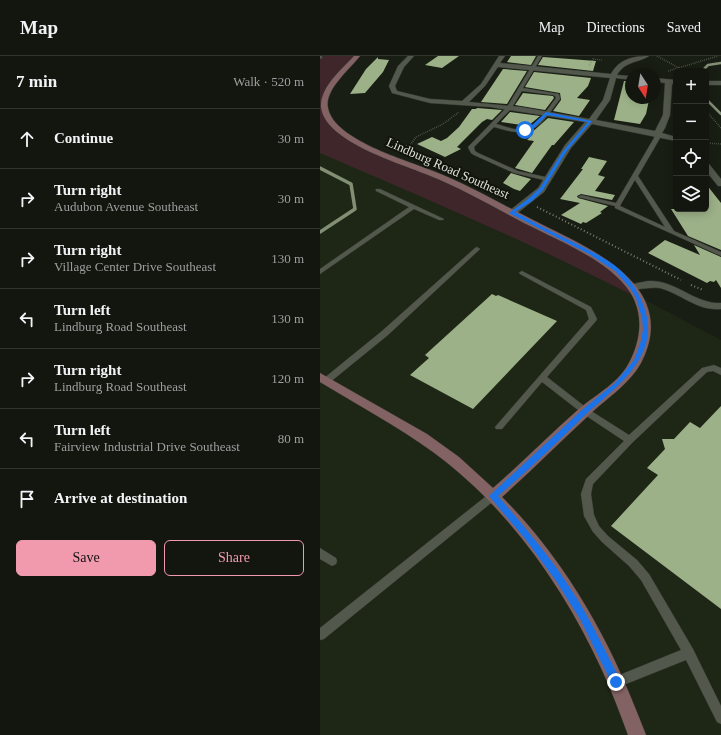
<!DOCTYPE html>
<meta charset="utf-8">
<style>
body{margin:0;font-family:"Times New Roman",serif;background:#20231d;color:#f1f3f6}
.controls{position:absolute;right:12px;top:12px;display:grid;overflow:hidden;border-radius:6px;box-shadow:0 2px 10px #0003}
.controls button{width:36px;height:36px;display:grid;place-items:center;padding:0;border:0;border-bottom:1px solid #32352f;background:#13160f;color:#f1f3f6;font:20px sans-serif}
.compass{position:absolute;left:305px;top:12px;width:36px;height:36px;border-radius:50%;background:#13160f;box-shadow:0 2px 10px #0003;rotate:168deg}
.stop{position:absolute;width:12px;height:12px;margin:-9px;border:3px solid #1a73e8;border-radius:50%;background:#fff}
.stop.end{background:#1a73e8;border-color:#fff;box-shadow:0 1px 4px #0008}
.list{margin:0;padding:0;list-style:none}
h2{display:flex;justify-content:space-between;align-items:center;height:52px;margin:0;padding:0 16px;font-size:17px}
h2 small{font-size:13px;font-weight:400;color:#9d9f9e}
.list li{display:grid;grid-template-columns:26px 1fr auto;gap:12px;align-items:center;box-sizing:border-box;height:60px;padding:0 16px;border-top:1px solid #32352f}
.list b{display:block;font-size:15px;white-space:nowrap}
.list p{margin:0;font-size:13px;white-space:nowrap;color:#9d9f9e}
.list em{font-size:13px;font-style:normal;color:#9d9f9e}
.actions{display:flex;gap:8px;padding:12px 16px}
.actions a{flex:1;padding:9px 0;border:1px solid #f29aad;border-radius:6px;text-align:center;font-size:14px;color:#f29aad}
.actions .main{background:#f29aad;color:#111}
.icon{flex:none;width:22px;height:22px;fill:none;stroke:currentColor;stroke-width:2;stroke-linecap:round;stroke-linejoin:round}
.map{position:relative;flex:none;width:401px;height:679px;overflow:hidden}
header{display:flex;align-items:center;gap:24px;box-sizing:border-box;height:56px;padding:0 20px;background:#13160f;border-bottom:1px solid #32352f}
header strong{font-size:19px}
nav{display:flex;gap:22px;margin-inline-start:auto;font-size:14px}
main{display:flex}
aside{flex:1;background:#13160f}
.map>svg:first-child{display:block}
</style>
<header>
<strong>Map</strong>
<nav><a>Map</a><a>Directions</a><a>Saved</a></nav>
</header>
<main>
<aside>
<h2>7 min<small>Walk · 520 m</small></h2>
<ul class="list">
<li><svg class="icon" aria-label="ahead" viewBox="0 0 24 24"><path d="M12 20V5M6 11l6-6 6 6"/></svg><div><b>Continue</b></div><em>30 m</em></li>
<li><svg class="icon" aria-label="right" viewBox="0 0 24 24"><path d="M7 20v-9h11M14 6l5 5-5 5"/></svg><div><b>Turn right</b><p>Audubon Avenue Southeast</p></div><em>30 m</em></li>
<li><svg class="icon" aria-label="right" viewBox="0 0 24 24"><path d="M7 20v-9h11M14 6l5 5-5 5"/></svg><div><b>Turn right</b><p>Village Center Drive Southeast</p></div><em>130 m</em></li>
<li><svg class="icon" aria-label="left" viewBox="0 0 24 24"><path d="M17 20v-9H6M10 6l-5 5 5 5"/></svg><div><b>Turn left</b><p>Lindburg Road Southeast</p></div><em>130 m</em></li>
<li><svg class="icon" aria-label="right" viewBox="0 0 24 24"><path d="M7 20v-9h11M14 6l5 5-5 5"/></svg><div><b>Turn right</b><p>Lindburg Road Southeast</p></div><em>120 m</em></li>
<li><svg class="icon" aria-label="left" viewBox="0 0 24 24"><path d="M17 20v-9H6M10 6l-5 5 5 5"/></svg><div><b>Turn left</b><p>Fairview Industrial Drive Southeast</p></div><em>80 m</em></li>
<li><svg class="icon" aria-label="arrive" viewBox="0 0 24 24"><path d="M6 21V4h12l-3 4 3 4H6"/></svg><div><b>Arrive at destination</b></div></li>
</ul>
<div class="actions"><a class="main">Save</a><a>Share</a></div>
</aside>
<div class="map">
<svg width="401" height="679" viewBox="0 0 401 679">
<rect width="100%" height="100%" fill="#191e14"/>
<!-- built -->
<path fill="#1e2616" d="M 0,93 L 140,146 L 401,284 L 401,679 L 0,679 Z"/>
<!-- green -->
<path fill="#3f262b" d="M 0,0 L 37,0 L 7,38 L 7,61 L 29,83 L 114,119 L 281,203 L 318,242 C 215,189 107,143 0,97 Z"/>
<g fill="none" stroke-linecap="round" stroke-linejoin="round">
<!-- stream-far1 -->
<path stroke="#828f74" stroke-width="2.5" d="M 382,15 L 388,9 L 401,7
M 386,43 L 401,58"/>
<!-- stream -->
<path stroke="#828f74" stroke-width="3.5" d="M 0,112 L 31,128 L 35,153 L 0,176"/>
</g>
<!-- building -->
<path fill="#9cb188" d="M 118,0 L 139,0 L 122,12 L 105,9 Z
M 191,0 L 216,0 L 211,9 L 187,6 Z
M 58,1 L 58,3 L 69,4 L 63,16 L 45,37 L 30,38 L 46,13 Z
M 223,1 L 250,3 L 276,5 L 273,15 L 218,9 Z
M 183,13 L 207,15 L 187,48 L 161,46 Z
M 214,16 L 271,22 L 268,30 L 257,42 L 270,44 L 259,60 L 233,55 L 241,44 L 240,37 L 205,31 Z
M 304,25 L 311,25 L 311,42 L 329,44 L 326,58 L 320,68 L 294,64 Z
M 203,37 L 233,40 L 234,42 L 225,54 L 195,49 Z
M 157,52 L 182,54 L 172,64 L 167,63 L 162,66 L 137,91 L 141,93 L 125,101 L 97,88 L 112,81 L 121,85 L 127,82 L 139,71 L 152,53 L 156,53 Z
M 190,56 L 220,60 L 208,70 L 181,66 Z
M 228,62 L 254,66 L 234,89 L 232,89 L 212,117 L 195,112 L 214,85 L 207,84 L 213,78 L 210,78 Z
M 269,101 L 287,105 L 278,119 L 285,121 L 275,135 L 295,139 L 292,144 L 261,138 L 257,140 L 258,142 L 288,150 L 280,156 L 282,157 L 266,167 L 263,166 L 261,168 L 241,159 L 260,147 L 240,143 L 263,113 L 261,113 Z
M 191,117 L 194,118 L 211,123 L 200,135 L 194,133 L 183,127 Z
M 386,128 L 401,147 L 401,194 L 368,180 L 351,153 L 386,153 Z
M 345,184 L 380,199 L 374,189 L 401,201 L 401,232 L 396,224 L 394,226 L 390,225 L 387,227 L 328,197 Z
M 172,238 L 176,240 L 178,239 L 237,265 L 153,353 L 90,319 L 109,302 L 105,299 Z
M 401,350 L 401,553 L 291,470 L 338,419 L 327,412 L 345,393 L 342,383 L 354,383 L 370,366 L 380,372 Z"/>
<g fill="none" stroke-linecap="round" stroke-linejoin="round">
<defs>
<path id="lane" d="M 0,0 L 2,0 L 2,2 L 0,3 Z
M 218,0 L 222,0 L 203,32 L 239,38 L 240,43 C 229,57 218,78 198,76 C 190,76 182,73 174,71 L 154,91 L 155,95 L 158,97 L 198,115 L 230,122 L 230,124 L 228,125 L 194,117 L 154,99 L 151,97 L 148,91 L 187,51 ZM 202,35 L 233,39 L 235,40 L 236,42 C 228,52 218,70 204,73 C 195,75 185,70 176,68 L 191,53 Z
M 335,77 L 339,77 L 340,82 L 318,120 L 354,175 L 401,196 L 401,200 L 295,152 L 295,150 L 258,141 L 261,139 L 296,147 L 334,82 ZM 315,124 L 345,171 L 300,150 Z
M 56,133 L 60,133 L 124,163 L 123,164 L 119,164 L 94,153 L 0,218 L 0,213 L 89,151 L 56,135 Z
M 157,191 L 160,193 L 159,194 L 68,279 L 9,327 L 3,327 L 2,325 L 3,323 L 62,275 L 155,192 Z
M 202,215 L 271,251 L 277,263 L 276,265 L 227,321 L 268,353 L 309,379 L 382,312 L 394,309 L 401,312 L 401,319 L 393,315 L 387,316 L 313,386 L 273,428 L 271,438 L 274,459 L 279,470 L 288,480 L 317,504 L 329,518 L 373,593 L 401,650 L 401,668 L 397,666 L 366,604 L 296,632 L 292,630 L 290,626 L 292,622 L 361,594 L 321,524 L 309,510 L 282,486 L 273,476 L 264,460 L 261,438 L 266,423 L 304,385 L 262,357 L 222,326 L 182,373 L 176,373 L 175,371 L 269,263 L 266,254 L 200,218 L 199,217 Z
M 173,436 L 176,437 L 178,440 L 176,443 L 4,583 L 0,584 L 0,572 L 170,437 Z
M 0,492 L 16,502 L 17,505 L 16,508 L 12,510 L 0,503 Z"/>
<path id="street" d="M 88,0 L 94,0 L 84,11 L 75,30 L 77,35 L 110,43 L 142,45 L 161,28 L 179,0 L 185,0 L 180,7 L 291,18 C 299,3 313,0 329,0 C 318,7 305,5 297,19 L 311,20 L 311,24 L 296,22 L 290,44 L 276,64 L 335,75 L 343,59 L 345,27 L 335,26 L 335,22 L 356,24 L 356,28 L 352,28 L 350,59 L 345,72 L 342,77 L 356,81 L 356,85 L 272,68 L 251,92 L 224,136 L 195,159 L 189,159 L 188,157 L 189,155 L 218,132 L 245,89 L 265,66 L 170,51 L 110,47 L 72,37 L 69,30 L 78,10 ZM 178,11 L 290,22 L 283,44 L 269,63 L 201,51 L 149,46 L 165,30 Z
M 386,25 L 401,25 L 401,29 L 386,29 Z
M 386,108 L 389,108 L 401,123 L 401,130 L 398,130 L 386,115 Z
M 328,225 C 355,223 374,248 401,247 L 401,253 C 378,255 364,240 343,233 C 333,229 311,237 307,231 L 308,229 Z"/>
<path id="secondary" d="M 34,0 L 40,0 C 30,13 4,34 8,52 C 14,84 86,104 113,115 C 147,128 179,147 211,163 C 265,191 362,227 321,307 C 308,330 285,343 267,361 C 238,388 211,415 182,441 C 228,487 266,544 294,603 C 306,628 316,654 326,679 L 308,679 C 300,657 292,636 282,614 C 244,531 188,451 113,396 C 77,370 38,349 0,326 L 0,317 L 107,378 L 139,401 L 173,432 C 203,406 230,378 260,352 C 277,338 300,326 310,305 C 321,283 324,258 310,236 C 289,204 237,184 204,167 C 172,150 141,132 108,119 C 80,107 5,86 1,51 C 0,31 22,13 34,0 Z"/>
</defs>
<!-- lane casing -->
<use href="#lane" stroke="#353832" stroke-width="1"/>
<!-- street casing -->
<use href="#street" stroke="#353832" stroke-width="1"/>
<!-- secondary casing -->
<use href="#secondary" stroke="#353832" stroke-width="1"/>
<!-- path-far1 -->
<path stroke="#797d75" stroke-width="1.5" stroke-dasharray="0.5 1.5" stroke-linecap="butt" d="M 337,0 L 359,12
M 269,10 L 273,3 L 282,4
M 348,15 L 398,0
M 386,55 L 401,72
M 386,87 L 401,88
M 77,93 L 91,88 L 96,81 L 123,68 L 139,56"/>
<!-- path -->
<path stroke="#797d75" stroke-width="2" stroke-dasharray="1 2.5" stroke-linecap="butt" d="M 217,151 L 361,224
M 371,229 L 383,234"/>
<!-- lane -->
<use href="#lane" fill="#52584c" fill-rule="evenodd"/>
<!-- street -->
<use href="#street" fill="#52584c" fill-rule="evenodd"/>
<!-- secondary -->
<use href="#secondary" fill="#836263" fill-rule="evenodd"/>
</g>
<!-- route -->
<path fill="#1a73e8" d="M 226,56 L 272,65 L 246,96 L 223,134 L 212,145 L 195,156 C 215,167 235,177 255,187 C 269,194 286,202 299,213 C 312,225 320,238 325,254 C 341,304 291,334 260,364 C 233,390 207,416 178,440 C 210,477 242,515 266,558 C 278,579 288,601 300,623 L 301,626 L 300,630 L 296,631 L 293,630 L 260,563 L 236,525 L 206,484 L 169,440 L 263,353 L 295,327 L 314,304 L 321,285 L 323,273 L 322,262 L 316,242 L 310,232 L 295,215 L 269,198 L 189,157 L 208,143 L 220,132 L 243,95 L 268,66 L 227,59 L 213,73 L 203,75 L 203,74 L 210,71 Z"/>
<g text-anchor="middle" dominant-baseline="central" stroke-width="4" stroke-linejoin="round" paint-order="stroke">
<!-- street labels -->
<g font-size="13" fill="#dfe2dc" stroke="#10140b">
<text transform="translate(128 112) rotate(24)">Lindburg Road Southeast</text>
</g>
</g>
</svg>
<div class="controls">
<button>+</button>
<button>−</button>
<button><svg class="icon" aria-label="locate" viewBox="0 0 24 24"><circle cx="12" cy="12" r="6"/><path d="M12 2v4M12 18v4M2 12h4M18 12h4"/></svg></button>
<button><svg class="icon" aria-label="layers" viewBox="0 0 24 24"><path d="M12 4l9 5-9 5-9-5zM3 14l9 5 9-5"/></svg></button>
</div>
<svg class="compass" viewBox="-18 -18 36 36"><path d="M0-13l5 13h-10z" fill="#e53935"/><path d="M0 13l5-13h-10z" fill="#9d9f9e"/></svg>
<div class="stop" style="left:205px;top:74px"></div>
<div class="stop end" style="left:296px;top:626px"></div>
</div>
</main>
